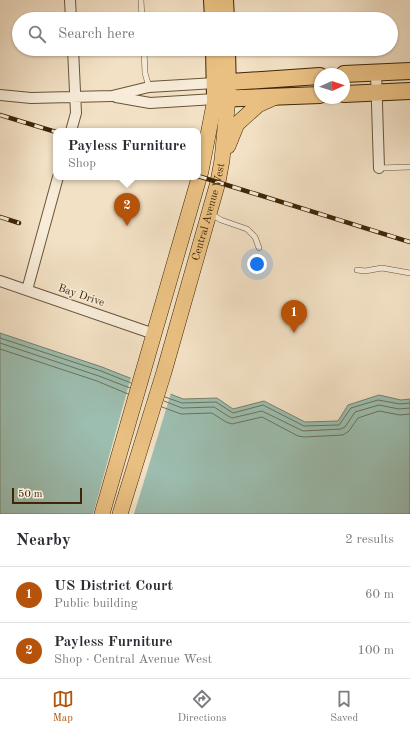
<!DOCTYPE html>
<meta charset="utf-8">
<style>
body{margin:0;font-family:"Old Standard TT",serif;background:#f7f7f7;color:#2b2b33}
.compass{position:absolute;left:314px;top:68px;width:36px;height:36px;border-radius:50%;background:#fff;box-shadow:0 1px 3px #0004;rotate:87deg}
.scale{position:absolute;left:12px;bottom:10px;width:70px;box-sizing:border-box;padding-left:4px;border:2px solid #3d2506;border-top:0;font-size:11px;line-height:14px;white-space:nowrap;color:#3d2506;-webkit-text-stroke:3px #f7ecd9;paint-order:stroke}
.you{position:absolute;left:257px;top:264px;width:14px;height:14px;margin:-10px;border:3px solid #fff;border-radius:50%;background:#1a73e8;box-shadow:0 0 0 6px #1a73e833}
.badge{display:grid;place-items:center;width:26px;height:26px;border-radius:50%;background:#b45309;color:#fff;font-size:13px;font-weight:700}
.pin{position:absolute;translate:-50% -33px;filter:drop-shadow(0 1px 2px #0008)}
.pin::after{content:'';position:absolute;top:21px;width:14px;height:12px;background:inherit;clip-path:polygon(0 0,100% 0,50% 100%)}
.popup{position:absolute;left:53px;top:128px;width:148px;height:52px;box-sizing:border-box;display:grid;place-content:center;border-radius:8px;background:#fff;filter:drop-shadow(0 1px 3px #0005);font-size:13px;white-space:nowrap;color:#7c7c81}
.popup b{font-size:15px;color:#2b2b33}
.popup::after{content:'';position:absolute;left:50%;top:100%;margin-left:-8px;border:8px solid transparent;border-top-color:#fff}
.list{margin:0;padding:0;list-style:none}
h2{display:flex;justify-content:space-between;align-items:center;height:52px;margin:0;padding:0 16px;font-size:17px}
h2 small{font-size:13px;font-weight:400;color:#7c7c81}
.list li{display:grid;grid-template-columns:26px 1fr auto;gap:12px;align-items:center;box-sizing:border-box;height:56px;padding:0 16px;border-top:1px solid #e1e1e2}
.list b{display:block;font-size:15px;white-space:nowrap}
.list p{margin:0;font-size:13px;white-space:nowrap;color:#7c7c81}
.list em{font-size:13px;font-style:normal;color:#7c7c81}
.icon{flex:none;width:22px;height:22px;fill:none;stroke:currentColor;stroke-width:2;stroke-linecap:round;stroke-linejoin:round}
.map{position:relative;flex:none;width:410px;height:514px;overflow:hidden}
.search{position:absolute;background:#fff;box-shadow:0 1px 3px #0004;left:12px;right:12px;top:12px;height:44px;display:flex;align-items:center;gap:10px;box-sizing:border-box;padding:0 14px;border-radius:22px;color:#7c7c81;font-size:15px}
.sheet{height:164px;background:#fff}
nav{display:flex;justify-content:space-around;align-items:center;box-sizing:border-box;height:56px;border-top:1px solid #e1e1e2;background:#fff;font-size:11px;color:#7c7c81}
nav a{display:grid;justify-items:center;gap:2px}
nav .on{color:#b45309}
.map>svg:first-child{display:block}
</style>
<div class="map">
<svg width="410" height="514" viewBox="0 0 410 514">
<rect width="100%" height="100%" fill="#f3e1c5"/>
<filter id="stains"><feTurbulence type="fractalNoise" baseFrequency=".005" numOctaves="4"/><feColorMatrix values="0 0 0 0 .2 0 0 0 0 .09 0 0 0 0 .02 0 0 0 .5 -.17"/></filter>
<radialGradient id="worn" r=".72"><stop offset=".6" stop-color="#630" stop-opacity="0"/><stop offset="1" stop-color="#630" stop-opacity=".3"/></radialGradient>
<!-- water -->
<path fill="#9cbeb0" stroke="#76816c" d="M 0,333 L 102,367 L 183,399 L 217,398 L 233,409 L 264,401 L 305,422 L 338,421 L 348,405 L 379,395 L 401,400 L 410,399 L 410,514 L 0,514 Z"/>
<!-- pier -->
<path fill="#f3e1c5" d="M 131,377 L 171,393 L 134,514 L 93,514 Z"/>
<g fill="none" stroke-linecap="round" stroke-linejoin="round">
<!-- shore -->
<path stroke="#6c725b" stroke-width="1" d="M 0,338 L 101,371 L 131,383
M 0,343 L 99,376 L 130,388
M 0,349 L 97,381 L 128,394
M 165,397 L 182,403 L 216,402 L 233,413 L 263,405 L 304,426 L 339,425 L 351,408 L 378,400 L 400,404 L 410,403
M 164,401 L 182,408 L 214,407 L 228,416 L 232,418 L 262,411 L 303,431 L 341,429 L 345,427 L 355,412 L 379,405 L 399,409 L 410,408
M 162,407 L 181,414 L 212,413 L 226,422 L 232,424 L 262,417 L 298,436 L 304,437 L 343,435 L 349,431 L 358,418 L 379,411 L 400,415 L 410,414"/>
<defs>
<path id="service" d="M 141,0 L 142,19
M 144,49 L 145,73 L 149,87
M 379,168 L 410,167
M 211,214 L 221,220 L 247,229 L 255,237 L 259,248
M 357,270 L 365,271 L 382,268 L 410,273"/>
<path id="minor" d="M 70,0 L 71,19
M 376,72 L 379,168
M 0,95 L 31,98 L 112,96 L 149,87 L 215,83
M 116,97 L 150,103 L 215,99
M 71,131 L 76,113 L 73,49
M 0,281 L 154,334
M 27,290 L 58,177"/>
<g id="primary">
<path d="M 228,146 L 237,124 L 258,105 L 276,97"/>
<path d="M 102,514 L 201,171 L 215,99"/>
<path id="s1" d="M 120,514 L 164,372 L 218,182 L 222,160 L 228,98"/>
</g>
<path id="trunk" d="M 212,0 L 213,19
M 225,0 L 226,19
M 214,49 L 215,99 L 320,95
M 227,49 L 228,92
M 344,74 L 410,71
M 215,83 L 320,76
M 344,94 L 410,91"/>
</defs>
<!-- service casing -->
<use href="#service" stroke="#6a5436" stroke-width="6"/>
<!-- minor casing -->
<use href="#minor" stroke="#6a5436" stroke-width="12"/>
<!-- primary casing -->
<use href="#primary" stroke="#3d2506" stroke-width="16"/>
<!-- trunk casing -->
<use href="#trunk" stroke="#3d2506" stroke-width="18"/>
<!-- service -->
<use href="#service" stroke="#f7ecd9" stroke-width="5"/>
<!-- minor -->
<use href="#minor" stroke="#f7ecd9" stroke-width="10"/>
<!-- primary -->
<use href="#primary" stroke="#eac082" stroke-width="15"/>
<!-- trunk -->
<use href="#trunk" stroke="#eac082" stroke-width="16"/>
<defs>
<path id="rail" d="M 0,115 L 56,132
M 198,176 L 410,242
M 0,217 L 19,223"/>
</defs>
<!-- rail casing -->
<use href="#rail" stroke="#3d2506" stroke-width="4.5"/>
<!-- rail -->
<use href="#rail" stroke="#f7ecd9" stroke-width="3" stroke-dasharray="9" stroke-linecap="butt"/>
</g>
<g text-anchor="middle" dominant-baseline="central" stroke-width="3.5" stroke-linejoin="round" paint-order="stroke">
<!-- street labels -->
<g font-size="11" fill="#3d2506" stroke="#f7ecd9">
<text stroke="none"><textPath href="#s1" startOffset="315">Central Avenue West</textPath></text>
<text transform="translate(81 296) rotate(19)">Bay Drive</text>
</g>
</g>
<rect width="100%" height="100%" filter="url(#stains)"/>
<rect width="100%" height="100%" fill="url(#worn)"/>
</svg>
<svg class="compass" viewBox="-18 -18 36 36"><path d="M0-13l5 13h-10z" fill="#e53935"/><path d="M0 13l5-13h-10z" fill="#7c7c81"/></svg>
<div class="scale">50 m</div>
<div class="you"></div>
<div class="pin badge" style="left:294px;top:333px">1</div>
<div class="pin badge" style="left:127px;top:226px">2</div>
<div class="popup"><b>Payless Furniture</b>Shop</div>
<div class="search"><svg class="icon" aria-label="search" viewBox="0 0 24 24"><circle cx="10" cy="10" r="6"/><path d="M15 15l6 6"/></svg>Search here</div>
</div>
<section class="sheet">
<h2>Nearby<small>2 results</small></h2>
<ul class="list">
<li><span class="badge">1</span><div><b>US District Court</b><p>Public building</p></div><em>60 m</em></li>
<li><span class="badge">2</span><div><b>Payless Furniture</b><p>Shop · Central Avenue West</p></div><em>100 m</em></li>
</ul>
</section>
<nav>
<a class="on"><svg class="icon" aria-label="map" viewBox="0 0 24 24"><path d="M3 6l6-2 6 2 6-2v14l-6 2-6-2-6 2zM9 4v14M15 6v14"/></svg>Map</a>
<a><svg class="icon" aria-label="directions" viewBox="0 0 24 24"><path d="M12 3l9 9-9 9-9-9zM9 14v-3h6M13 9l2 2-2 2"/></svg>Directions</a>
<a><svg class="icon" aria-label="saved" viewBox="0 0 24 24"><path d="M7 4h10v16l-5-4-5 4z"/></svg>Saved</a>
</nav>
